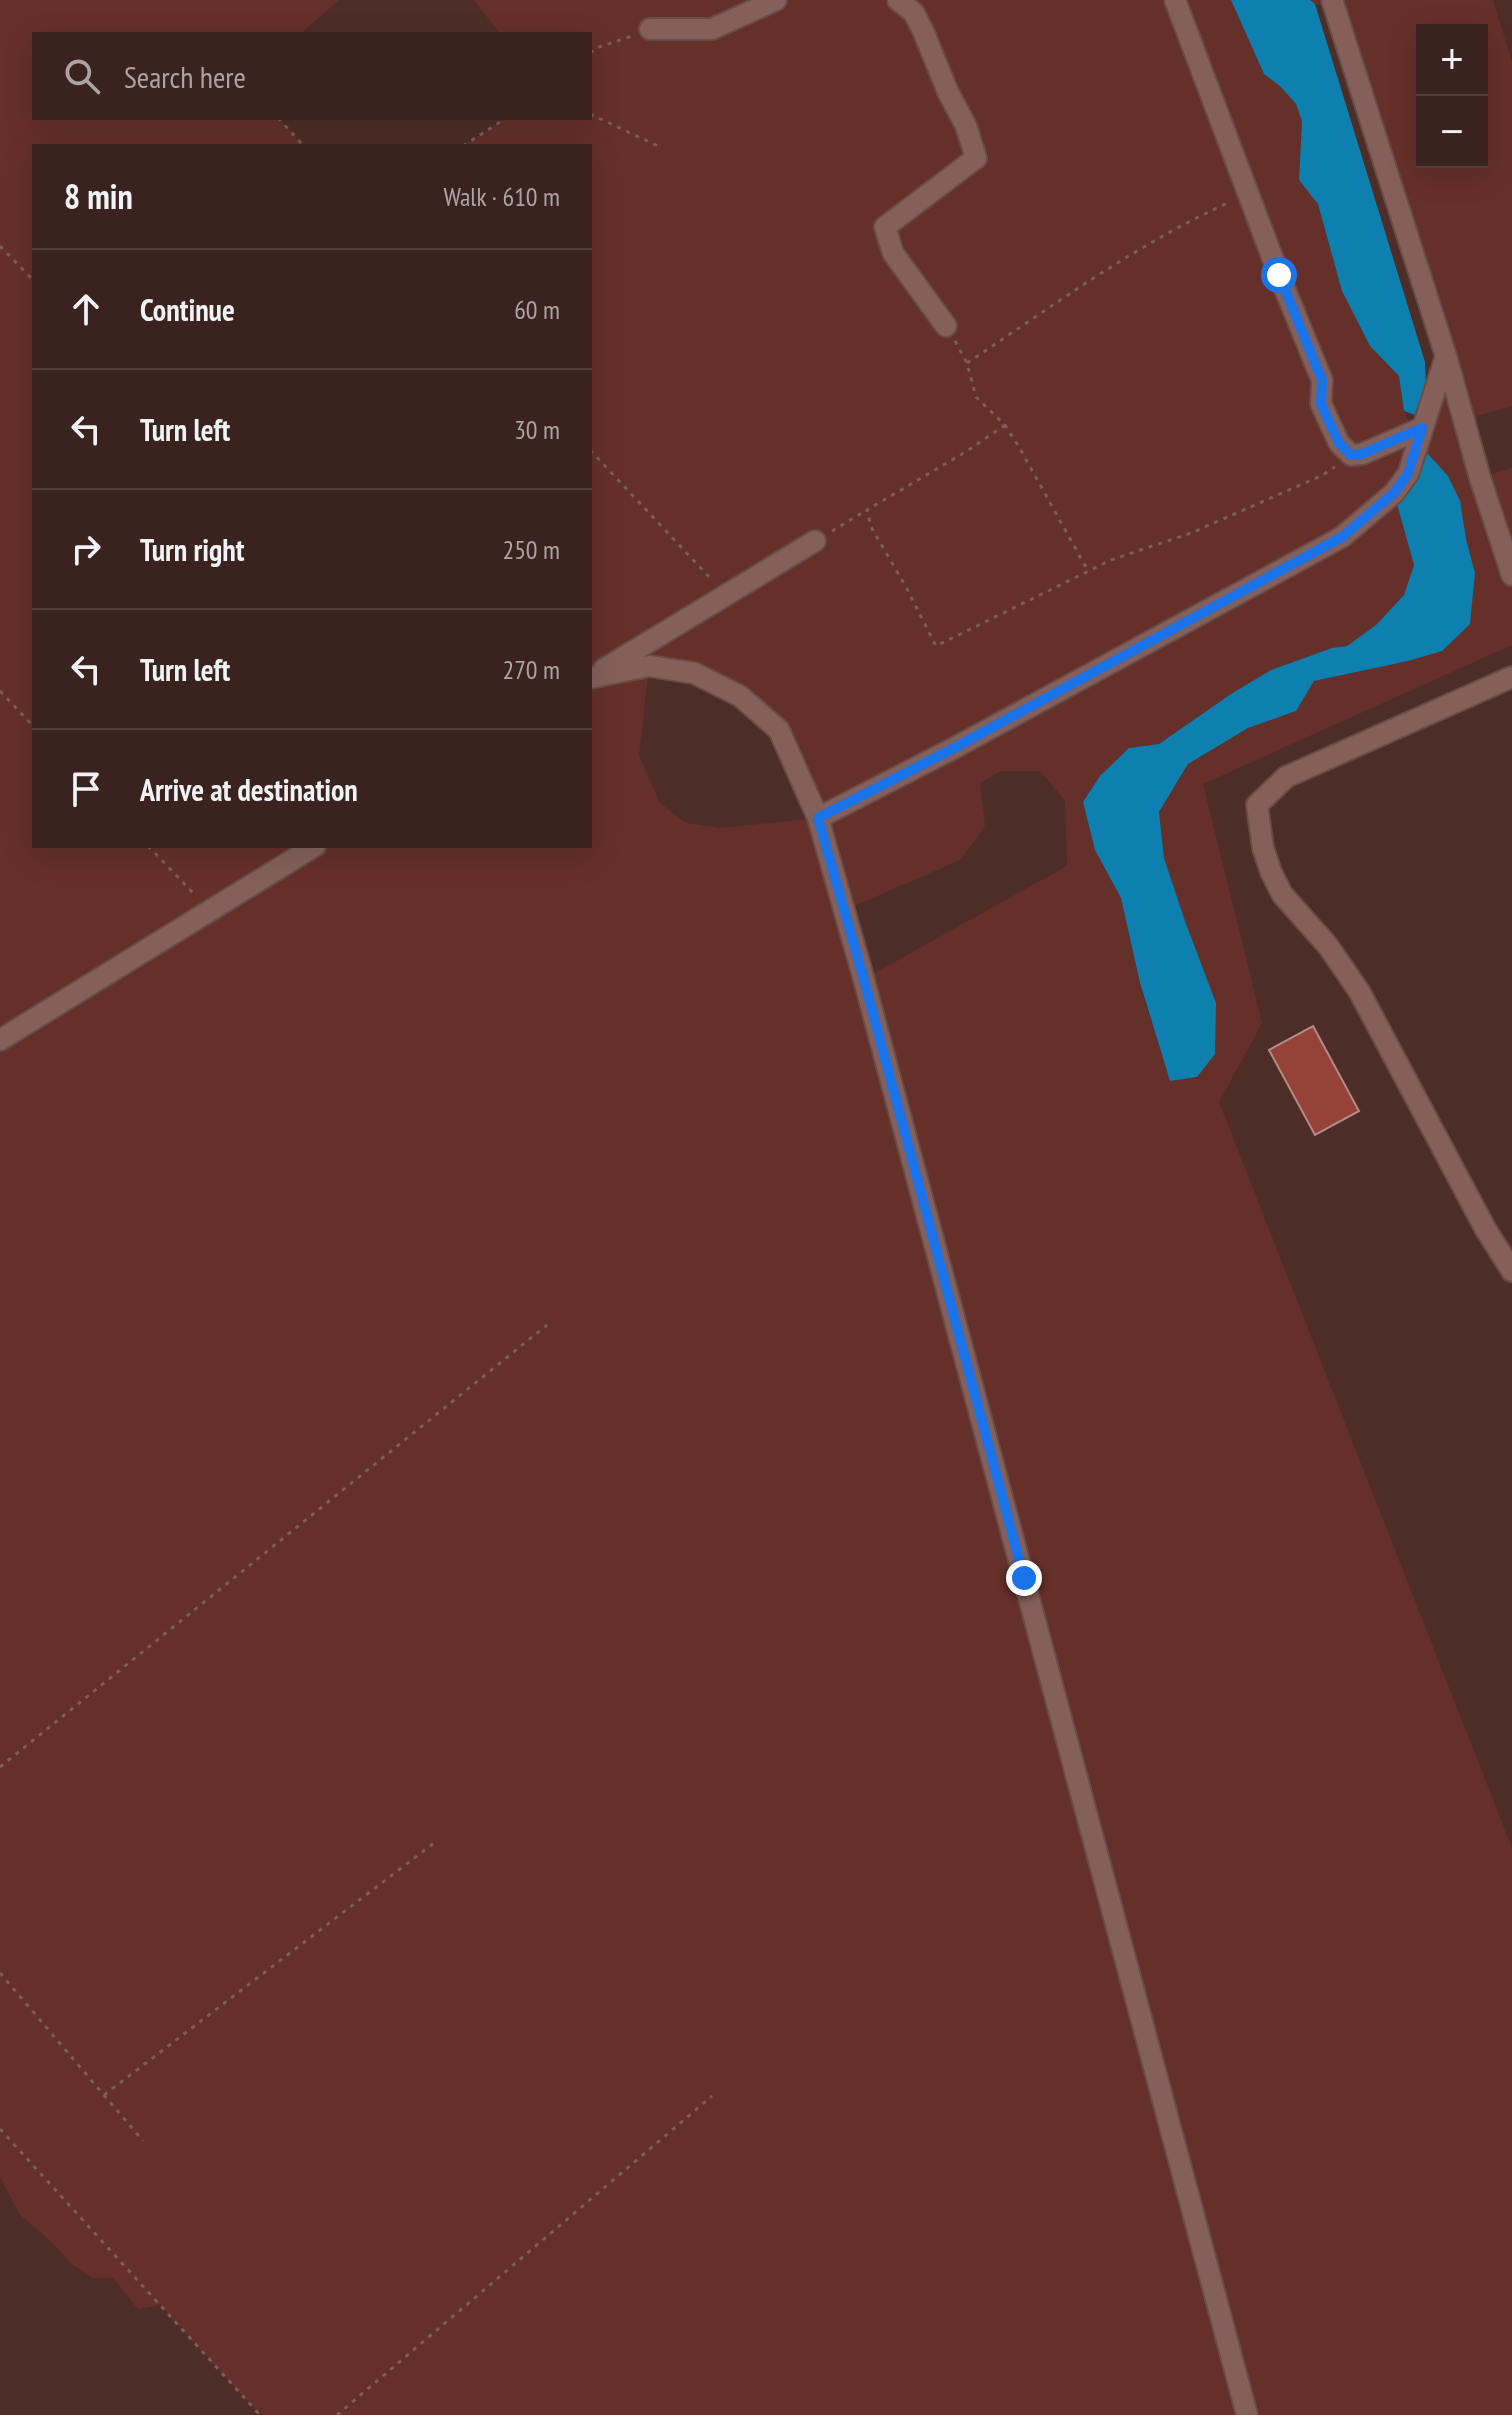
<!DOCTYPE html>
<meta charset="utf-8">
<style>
body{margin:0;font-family:"PT Sans Narrow",sans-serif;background:#452f2b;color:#f1f3f6}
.controls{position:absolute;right:24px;top:24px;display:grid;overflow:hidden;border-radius:0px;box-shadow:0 8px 32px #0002}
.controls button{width:72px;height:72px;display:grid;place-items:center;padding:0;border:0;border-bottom:2px solid #543f3c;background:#3a221e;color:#f1f3f6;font:40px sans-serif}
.stop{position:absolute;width:24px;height:24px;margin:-18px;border:6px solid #1a73e8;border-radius:50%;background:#fff}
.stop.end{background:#1a73e8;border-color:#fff;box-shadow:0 2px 8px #0008}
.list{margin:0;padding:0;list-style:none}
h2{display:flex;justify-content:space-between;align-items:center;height:104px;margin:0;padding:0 32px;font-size:34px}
h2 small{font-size:26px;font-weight:400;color:#aba4a4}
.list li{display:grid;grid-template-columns:52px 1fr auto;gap:24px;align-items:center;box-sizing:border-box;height:120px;padding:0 32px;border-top:2px solid #543f3c}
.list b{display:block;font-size:30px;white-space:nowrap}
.list em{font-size:26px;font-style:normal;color:#aba4a4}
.icon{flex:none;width:44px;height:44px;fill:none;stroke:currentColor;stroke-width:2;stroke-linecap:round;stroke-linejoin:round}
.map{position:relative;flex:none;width:1512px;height:2415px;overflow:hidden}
.search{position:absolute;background:#3a221e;box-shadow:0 8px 32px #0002;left:32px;top:32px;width:560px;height:88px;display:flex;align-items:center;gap:20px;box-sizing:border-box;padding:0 28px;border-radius:0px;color:#aba4a4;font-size:30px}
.panel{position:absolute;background:#3a221e;box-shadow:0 8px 32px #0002;left:32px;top:144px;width:560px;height:704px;border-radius:0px}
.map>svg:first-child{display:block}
</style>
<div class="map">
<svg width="1512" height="2415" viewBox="0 0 1512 2415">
<rect width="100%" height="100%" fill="#4e2d28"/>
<!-- green -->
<path fill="#653029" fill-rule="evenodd" d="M 0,0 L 339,0 L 300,34 L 34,34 L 34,118 L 278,118 L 304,146 L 34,146 L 34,846 L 590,846 L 590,146 L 463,146 L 506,118 L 590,118 L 590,34 L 500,34 L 474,0 L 1231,0 L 1264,74 L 1280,86 L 1296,104 L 1302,121 L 1299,180 L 1318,204 L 1342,291 L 1370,346 L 1399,376 L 1404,411 L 1418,442 L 1446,356 L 1334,7 L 1315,4 L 1310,0 L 1493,0 L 1512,62 L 1512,406 L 1463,420 L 1480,477 L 1512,468 L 1512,645 L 1203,784 L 1262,1023 L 1219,1102 L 1512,1848 L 1512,2415 L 260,2415 L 160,2305 L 138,2309 L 113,2278 L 93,2278 L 71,2264 L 54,2244 L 20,2215 L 0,2177 ZM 1422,30 L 1482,30 L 1482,162 L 1422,162 ZM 1394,493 L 1466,539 L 1475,573 L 1408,661 L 1314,681 L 1295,711 L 1248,728 L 1188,764 L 1159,813 L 1164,858 L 1186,924 L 1197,1077 L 1170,1081 L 1142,993 L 1121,898 L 1095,850 L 1129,748 L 1159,744 L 1231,694 L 1271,670 L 1332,648 L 1347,646 L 1376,625 L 1404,595 L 1414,565 ZM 649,666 L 740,696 L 779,730 L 818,818 L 720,828 L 686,823 L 660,803 L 639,755 ZM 1001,771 L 1040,771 L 1065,800 L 1067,866 L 864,979 L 845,910 L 960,860 L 985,826 L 980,783 Z"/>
<!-- water -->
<path fill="#0d80af" d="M 1231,0 L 1310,0 L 1315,4 L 1425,362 L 1426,389 L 1415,415 L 1404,411 L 1399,376 L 1370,346 L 1342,291 L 1318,204 L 1299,180 L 1302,121 L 1296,104 L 1280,86 L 1264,74 Z
M 1418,443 L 1448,476 L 1460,501 L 1466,539 L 1475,573 L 1470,624 L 1442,651 L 1408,661 L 1314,681 L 1296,711 L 1248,728 L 1188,764 L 1159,812 L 1164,858 L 1186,924 L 1216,1003 L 1215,1054 L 1197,1077 L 1170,1081 L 1140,983 L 1121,898 L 1095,850 L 1083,802 L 1100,776 L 1129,748 L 1159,744 L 1231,694 L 1271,670 L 1332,648 L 1347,646 L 1376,625 L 1404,595 L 1414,565 L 1394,493 Z"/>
<!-- building -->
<path fill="#964239" stroke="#b38b84" stroke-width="2" d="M 1313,1026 L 1359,1111 L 1315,1135 L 1269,1050 Z"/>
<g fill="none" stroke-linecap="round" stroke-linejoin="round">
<defs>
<path id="minor" d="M 898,0 L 914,13 L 924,33 L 948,92 L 966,126 L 976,158 L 885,227 L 893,253 L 946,326
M 1175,0 L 1279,275 L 1322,380 L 1321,404 L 1339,443 L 1351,455 L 1362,454 L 1422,428
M 1332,0 L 1446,356 L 1480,478 L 1512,575
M 650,29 L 712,29 L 776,0
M 604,669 L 815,541
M 1512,677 L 1286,777 L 1257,805 L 1263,848 L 1271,872 L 1282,894 L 1328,946 L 1359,991 L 1486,1230 L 1512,1271
M 590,678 L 649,666 L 694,673 L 740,696 L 779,730 L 818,818
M 0,1040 L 315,846
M 1247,2415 L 864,980 L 818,818 L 956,747 L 1342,537 L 1394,493 L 1408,474 L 1446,356"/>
</defs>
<!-- minor casing -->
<use href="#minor" stroke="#684c48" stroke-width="24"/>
<!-- path -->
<path stroke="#7b5e59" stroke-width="3" stroke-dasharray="4 6" stroke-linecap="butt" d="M 590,53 L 596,48 L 632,36
M 590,114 L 658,146
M 278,118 L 304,146
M 463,146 L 506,118
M 0,246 L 34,281
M 955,341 L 967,363 L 976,397 L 1005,425 L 1019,447 L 1088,571
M 967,363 C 1053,306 1136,244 1230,202
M 1005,425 L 967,451 L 867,510 L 871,527 L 906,587 L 936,646 L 1111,560 L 1191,533 L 1321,476 L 1335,467
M 590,450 L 712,580
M 832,531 L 867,510
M 0,691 L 34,727
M 148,846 L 196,896
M 0,1767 L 547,1325
M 0,1973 L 143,2141
M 104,2095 L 434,1843
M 0,2129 L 260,2415
M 337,2415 L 712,2096"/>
<!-- minor -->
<use href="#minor" stroke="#85605a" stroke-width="20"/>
</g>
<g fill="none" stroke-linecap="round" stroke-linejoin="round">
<!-- route -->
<path stroke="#1a73e8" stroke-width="10" d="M 1024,1578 L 864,980 L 818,818 L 956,747 L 1342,537 L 1394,493 L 1408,474 L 1422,428 L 1362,454 L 1351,455 L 1339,443 L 1321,404 L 1322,380 L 1279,275"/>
</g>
</svg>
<div class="controls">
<button>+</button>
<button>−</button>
</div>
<div class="stop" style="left:1279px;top:275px"></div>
<div class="stop end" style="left:1024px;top:1578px"></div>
<div class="search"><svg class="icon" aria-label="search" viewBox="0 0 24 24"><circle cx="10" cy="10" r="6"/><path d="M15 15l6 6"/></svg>Search here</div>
<section class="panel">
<h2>8 min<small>Walk · 610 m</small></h2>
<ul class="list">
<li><svg class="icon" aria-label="ahead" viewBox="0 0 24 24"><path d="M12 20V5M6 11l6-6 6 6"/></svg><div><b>Continue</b></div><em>60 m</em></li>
<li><svg class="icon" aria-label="left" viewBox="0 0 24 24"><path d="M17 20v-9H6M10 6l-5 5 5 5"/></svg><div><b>Turn left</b></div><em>30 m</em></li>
<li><svg class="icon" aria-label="right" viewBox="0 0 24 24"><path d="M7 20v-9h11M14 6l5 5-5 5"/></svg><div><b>Turn right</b></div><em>250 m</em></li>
<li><svg class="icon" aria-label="left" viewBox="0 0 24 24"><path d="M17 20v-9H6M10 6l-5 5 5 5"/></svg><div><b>Turn left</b></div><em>270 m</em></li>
<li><svg class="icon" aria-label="arrive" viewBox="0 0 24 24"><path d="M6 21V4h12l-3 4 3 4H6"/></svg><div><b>Arrive at destination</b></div></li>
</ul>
</section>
</div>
